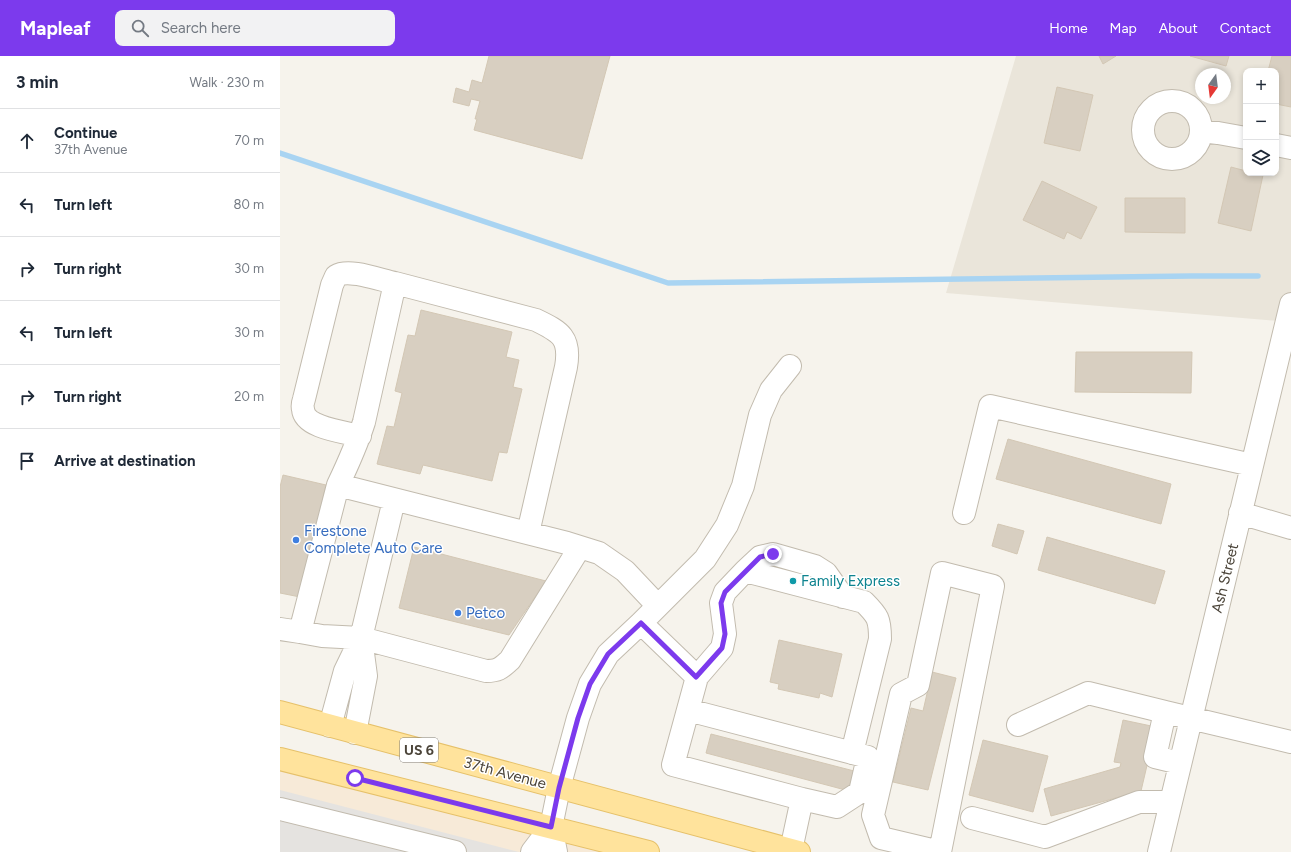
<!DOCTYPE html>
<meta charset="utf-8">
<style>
body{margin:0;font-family:Figtree,sans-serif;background:#f2f2f3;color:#1f2937}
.controls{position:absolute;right:12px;top:12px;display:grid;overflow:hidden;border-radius:8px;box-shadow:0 2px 6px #0003}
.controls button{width:36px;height:36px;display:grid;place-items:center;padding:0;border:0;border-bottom:1px solid #e0e1e3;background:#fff;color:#1f2937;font:20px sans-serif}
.compass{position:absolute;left:915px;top:12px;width:36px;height:36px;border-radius:50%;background:#fff;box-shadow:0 2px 6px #0003;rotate:194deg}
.stop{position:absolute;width:12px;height:12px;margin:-9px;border:3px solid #7c3aed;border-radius:50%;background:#fff}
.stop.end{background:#7c3aed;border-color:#fff;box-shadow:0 1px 4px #0008}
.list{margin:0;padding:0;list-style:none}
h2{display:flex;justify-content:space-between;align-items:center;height:52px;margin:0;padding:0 16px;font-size:17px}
h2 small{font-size:13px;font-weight:400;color:#747a83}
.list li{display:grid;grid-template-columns:26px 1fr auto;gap:12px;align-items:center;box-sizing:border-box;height:64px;padding:0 16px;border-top:1px solid #e0e1e3}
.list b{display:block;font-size:15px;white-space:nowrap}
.list p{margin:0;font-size:13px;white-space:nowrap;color:#747a83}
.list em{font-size:13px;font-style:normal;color:#747a83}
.icon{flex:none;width:22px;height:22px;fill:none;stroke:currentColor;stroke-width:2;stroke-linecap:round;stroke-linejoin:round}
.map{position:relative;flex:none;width:1011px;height:796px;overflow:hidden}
header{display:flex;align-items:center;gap:24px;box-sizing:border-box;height:56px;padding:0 20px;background:#7c3aed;color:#fff}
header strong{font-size:19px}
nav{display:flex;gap:22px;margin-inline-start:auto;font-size:14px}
.search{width:280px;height:36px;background:#f2f2f3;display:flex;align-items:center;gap:10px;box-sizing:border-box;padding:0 14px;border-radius:8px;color:#747a83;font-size:15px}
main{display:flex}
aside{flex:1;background:#fff}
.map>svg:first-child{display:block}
</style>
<header>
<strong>Mapleaf</strong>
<div class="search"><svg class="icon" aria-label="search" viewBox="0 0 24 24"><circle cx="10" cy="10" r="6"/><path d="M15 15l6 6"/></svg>Search here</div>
<nav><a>Home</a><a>Map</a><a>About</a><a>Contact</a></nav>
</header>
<main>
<aside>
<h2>3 min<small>Walk · 230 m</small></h2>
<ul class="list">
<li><svg class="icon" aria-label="ahead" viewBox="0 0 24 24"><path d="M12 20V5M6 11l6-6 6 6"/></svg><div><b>Continue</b><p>37th Avenue</p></div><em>70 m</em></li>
<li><svg class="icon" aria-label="left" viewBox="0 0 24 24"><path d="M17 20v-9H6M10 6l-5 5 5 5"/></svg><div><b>Turn left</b></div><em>80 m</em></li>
<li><svg class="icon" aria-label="right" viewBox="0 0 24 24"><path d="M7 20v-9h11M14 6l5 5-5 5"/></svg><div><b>Turn right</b></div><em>30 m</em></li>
<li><svg class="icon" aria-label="left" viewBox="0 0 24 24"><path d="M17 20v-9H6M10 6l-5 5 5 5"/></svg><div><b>Turn left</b></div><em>30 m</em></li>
<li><svg class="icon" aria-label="right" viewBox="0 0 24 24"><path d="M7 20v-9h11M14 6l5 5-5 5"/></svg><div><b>Turn right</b></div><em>20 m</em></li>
<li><svg class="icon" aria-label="arrive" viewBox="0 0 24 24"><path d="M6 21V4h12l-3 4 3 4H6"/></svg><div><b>Arrive at destination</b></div></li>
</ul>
</aside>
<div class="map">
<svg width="1011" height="796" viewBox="0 0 1011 796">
<rect width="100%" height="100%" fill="#f6f3ec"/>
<!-- residential -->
<path fill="#eae5da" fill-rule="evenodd" d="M 736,0 L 1011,0 L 1011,266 L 666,237 ZM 966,15 L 996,15 L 996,117 L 966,117 ZM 921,18 L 945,18 L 945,42 L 921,42 Z"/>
<!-- commercial -->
<path fill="#f7ead8" d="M 0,711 L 336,796 L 0,796 Z"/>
<!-- parking -->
<path fill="#e5e3e0" d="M 0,734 L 239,796 L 0,796 Z"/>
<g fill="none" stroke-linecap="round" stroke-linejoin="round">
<!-- stream -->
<path stroke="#a9d4f2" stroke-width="5.5" d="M 0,97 L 388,227 L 911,220 L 978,220"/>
</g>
<!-- building -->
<path fill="#d8cfc1" stroke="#d3c7b4" d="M 209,0 L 330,0 L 302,103 L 194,74 L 197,63 L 195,63 L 200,45 L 191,43 L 189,50 L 173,46 L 176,32 L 189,36 L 192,24 L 202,27 Z
M 819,0 L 836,0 L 823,8 Z
M 910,0 L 949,0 L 946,10 Z
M 992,0 L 1011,0 L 1011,51 L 996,48 L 996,15 L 988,15 Z
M 777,31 L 813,39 L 800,95 L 764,87 Z
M 951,111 L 966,115 L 966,117 L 983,119 L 971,175 L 938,167 Z
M 762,125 L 817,151 L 801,183 L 787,176 L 784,183 L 743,164 Z
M 845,142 L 905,142 L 905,177 L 845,176 Z
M 141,254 L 232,276 L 226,301 L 239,304 L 233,331 L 242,333 L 227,397 L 219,396 L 212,425 L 143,409 L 140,418 L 97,408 L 107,370 L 114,371 L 122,337 L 115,335 L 128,279 L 135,280 Z
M 796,296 L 912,296 L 911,337 L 795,336 Z
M 728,383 L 891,428 L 881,468 L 716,423 Z
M 3,419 L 46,429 L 20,541 L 0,537 L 0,431 Z
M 718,468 L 744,475 L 737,498 L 712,490 Z
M 767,481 L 885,515 L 875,548 L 758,514 Z
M 134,491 L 266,525 L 229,579 L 119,552 Z
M 499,584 L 562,598 L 552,641 L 540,637 L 539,642 L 498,633 L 499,628 L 490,626 Z
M 652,616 L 676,622 L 648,734 L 613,726 L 631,652 L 643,655 Z
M 843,664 L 876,671 L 861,735 L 771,760 L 764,733 L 840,711 L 841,707 L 834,706 Z
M 431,678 L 578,716 L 573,736 L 426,697 Z
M 703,684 L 768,700 L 753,756 L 689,739 Z"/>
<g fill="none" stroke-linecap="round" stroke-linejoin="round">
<defs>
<path id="minor" d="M863 74a29 29 0 1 1 58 0a29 29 0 1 1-58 0Z
M 921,75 L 938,77 L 966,82
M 996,89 L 1011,92
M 115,227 L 256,264 C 281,276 291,282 286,311 L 248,477
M 80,380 C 65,376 24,372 23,353 C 22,350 23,346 24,343 L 52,229 L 56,220 C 69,212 100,224 115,227 L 84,366 C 77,388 68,408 58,429 L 287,487 L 319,497 L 345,515 L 378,550
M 684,457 L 710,350 L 972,409
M 960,457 L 1011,472
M 465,515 L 480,501 L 493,498 L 535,510 L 546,517 L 563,541
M 361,567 L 417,621 L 393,709 L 522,743 L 511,794
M 0,573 L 20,576 L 58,429
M 20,576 L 42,580 L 81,582 L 206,615 C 219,615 221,612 230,604 L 300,491
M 81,582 L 114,444
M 417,621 L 442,592 L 445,578 L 441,547 L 445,536 L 465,515 L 584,546 C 598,560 600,563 600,583 L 572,697
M 408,654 L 588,701 L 580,736 L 557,751 L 522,743
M 738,669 L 808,637 L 885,656
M 50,670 L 65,615 L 81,582 L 86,620 L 75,677
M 900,707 L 875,701 L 885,656 L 1011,686
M 0,753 L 175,796
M 692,762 L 765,781 L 859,746 L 891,746
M 252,796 L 271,771
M 276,796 L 271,771 L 279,732 L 298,662 L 310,628 L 328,598 L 361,567 L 425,503 L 447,469 L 463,430 L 480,359 L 491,334 L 510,310
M 660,796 L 601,782 L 593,759 L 621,638 L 638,629 L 662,517 L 713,530 L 660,796
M 879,796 L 1011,248"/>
<path id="major" d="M 0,656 L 519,796
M 0,703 L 368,796"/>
</defs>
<!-- minor casing -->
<use href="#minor" stroke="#c2bbae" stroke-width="24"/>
<!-- major casing -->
<use href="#major" stroke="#e6c16a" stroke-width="24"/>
<!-- minor -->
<use href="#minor" stroke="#fff" stroke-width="22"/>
<!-- major -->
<use href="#major" stroke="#ffe39c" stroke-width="22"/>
</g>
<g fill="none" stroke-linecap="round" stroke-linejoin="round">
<!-- route -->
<path stroke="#7c3aed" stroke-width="5" d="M 75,722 L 271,771 L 279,732 L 298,662 L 310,628 L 328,598 L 361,567 L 416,621 L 442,592 L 445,578 L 441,547 L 445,536 L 480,501 L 493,498"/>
</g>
<!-- markers -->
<g fill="#3f7fe0" stroke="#fff" stroke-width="1.5">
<circle cx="16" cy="484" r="4"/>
<circle cx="178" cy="557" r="4"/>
</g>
<circle fill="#0f9aa8" stroke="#fff" stroke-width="1.5" cx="513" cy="525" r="4"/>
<g text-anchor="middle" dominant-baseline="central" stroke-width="3" stroke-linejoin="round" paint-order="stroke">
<!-- shield labels -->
<rect fill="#fff" stroke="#817c74" stroke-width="1" x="120" y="682" width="38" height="24" rx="3"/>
<g font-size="14" font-weight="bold" fill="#4b4439">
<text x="139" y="694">US 6</text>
</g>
<!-- shop labels -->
<g font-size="15" fill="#366cbe" stroke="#fff" text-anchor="start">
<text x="24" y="475">Firestone<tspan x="24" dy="17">Complete Auto Care</tspan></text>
<text x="186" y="557">Petco</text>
</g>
<!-- street labels -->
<g font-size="15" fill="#4b4439" stroke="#fff">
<text transform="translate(945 522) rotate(-76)">Ash Street</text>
<text transform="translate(225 717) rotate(15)">37th Avenue</text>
</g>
<!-- culture labels -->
<g font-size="15" fill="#0d838f" stroke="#fff" text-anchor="start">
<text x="521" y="525">Family Express</text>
</g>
</g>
</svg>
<div class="controls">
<button>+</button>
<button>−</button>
<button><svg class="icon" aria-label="layers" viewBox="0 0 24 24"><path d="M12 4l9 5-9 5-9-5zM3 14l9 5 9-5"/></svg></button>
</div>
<svg class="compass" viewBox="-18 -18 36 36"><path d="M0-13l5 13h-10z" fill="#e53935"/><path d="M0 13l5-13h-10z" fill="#747a83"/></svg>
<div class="stop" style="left:75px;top:722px"></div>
<div class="stop end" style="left:493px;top:498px"></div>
</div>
</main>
